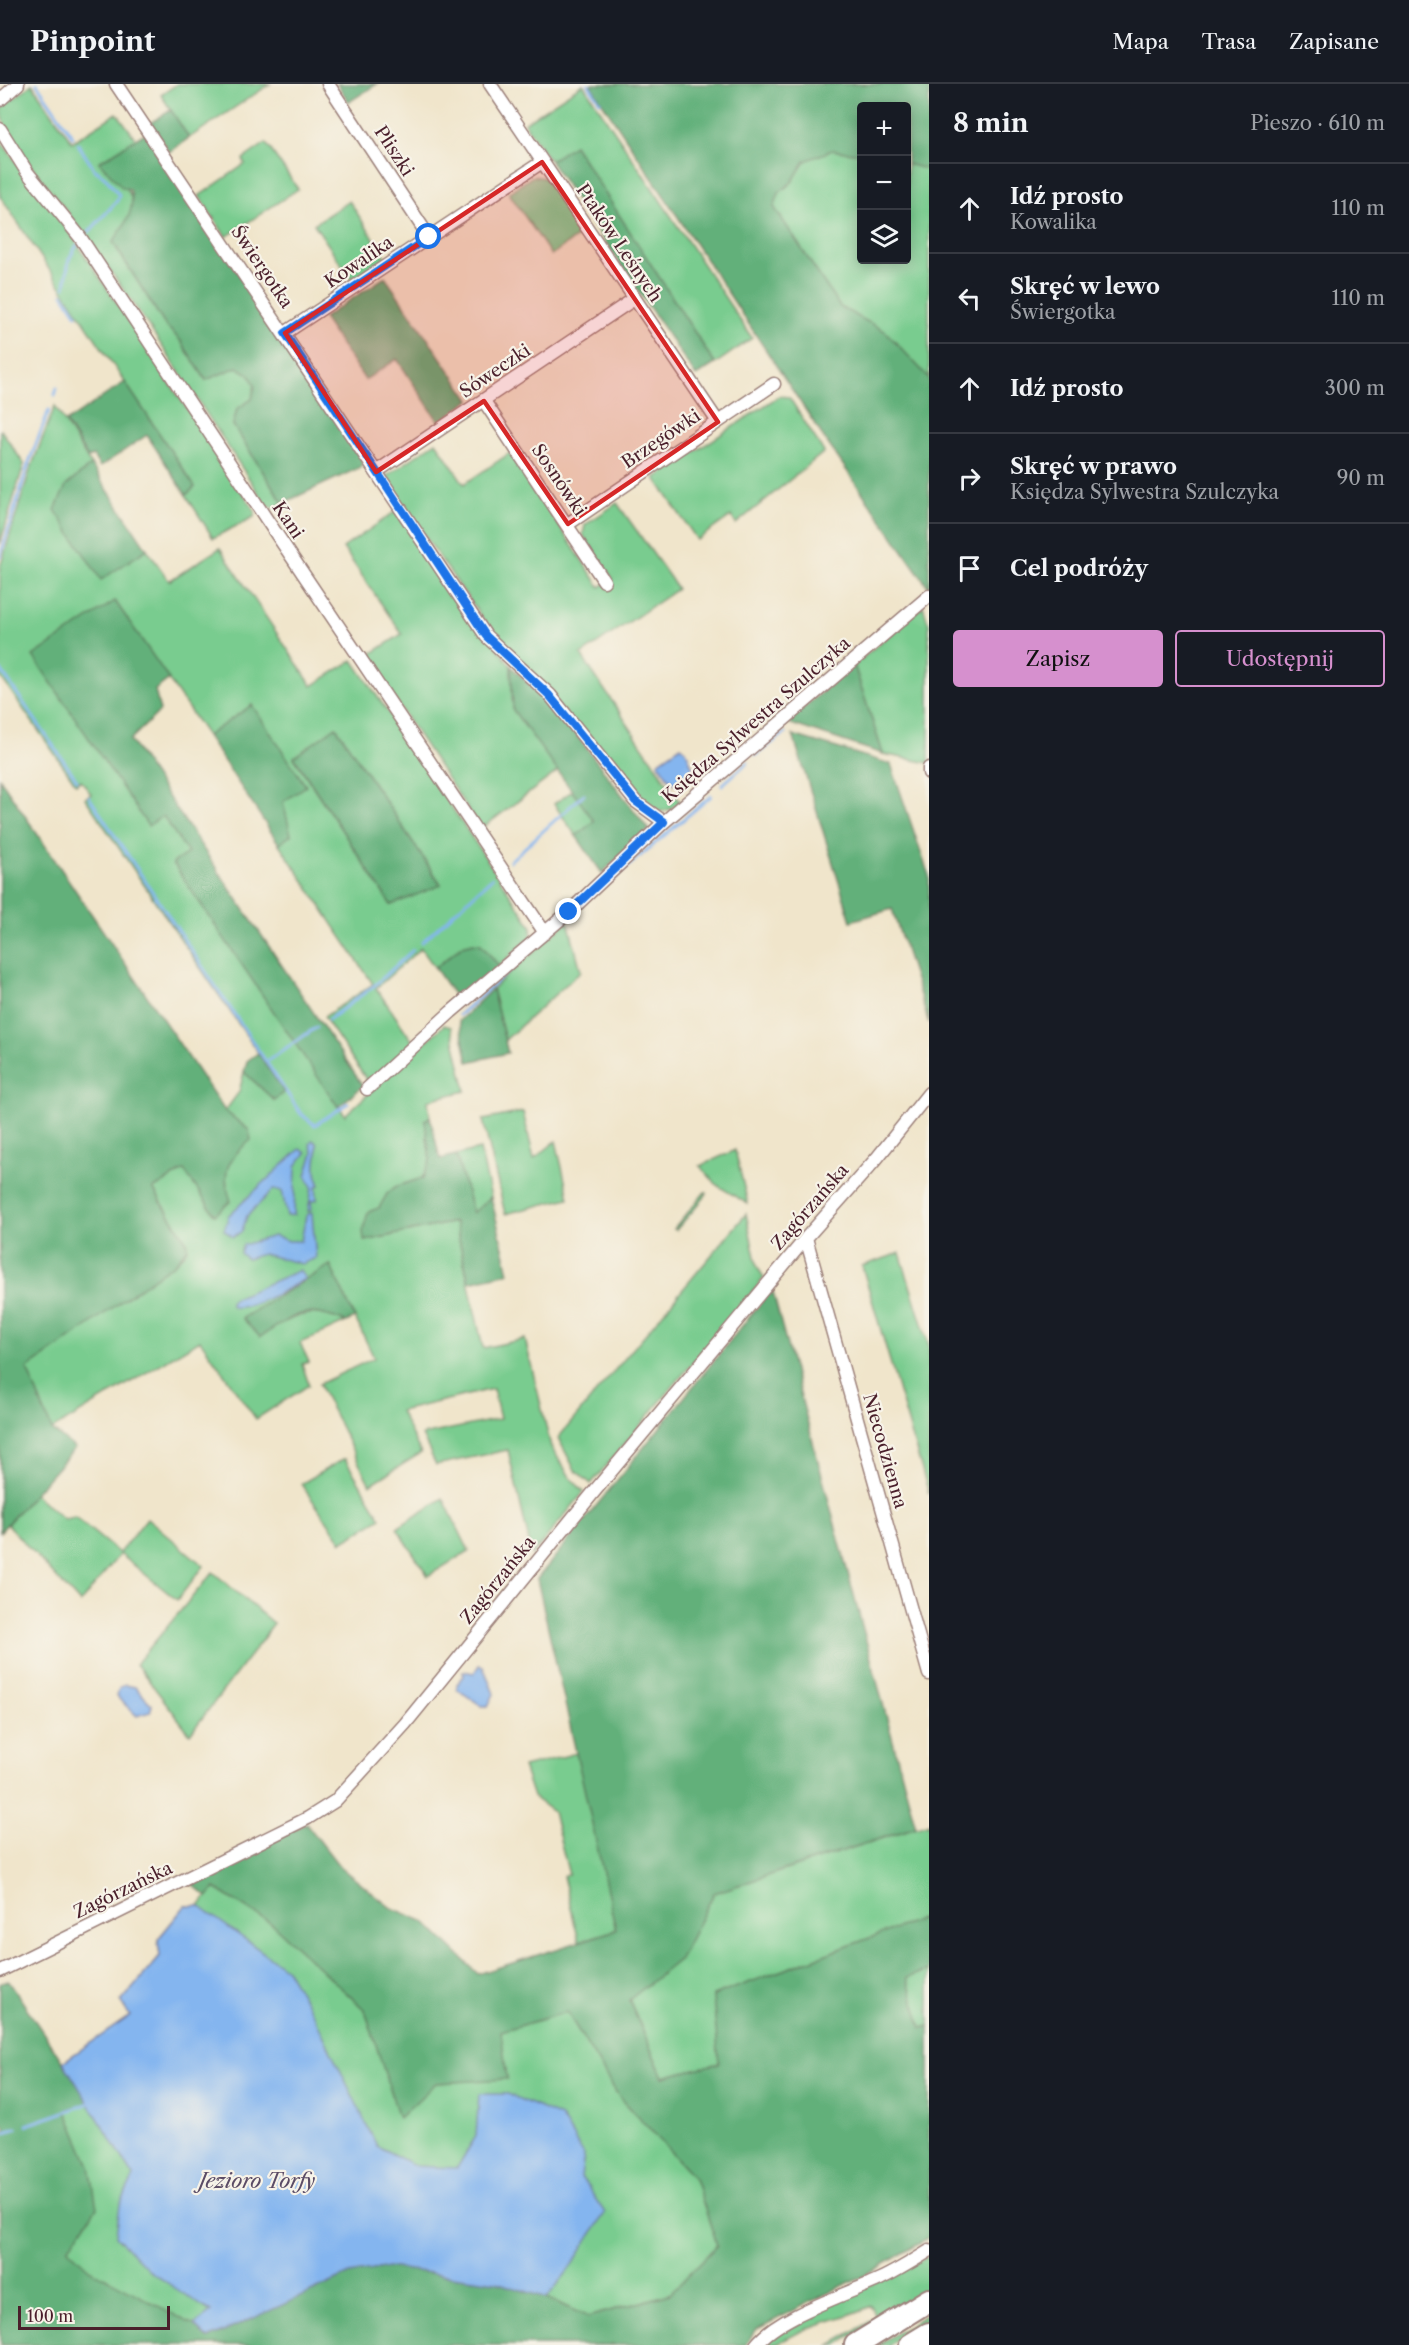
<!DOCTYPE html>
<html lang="pl">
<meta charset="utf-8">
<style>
body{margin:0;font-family:"Libre Caslon Text",serif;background:#20242c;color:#f1f3f6}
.controls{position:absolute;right:18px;top:18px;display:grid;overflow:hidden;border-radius:6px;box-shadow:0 3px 15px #0003}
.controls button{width:54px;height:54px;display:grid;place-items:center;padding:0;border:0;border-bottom:2px solid #363941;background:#171b24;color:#f1f3f6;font:30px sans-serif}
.scale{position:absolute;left:18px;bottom:15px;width:152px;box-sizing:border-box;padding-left:6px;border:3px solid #4a1f2b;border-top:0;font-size:16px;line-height:21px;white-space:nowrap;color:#4a1f2b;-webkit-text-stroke:4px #f7f3e8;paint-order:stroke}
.stop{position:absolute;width:18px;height:18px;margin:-14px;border:4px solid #1a73e8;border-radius:50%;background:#fff}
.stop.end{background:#1a73e8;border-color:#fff;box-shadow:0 2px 6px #0008}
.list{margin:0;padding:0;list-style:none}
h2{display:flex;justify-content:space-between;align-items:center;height:78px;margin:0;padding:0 24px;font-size:26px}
h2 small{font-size:20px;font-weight:400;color:#9ea1a6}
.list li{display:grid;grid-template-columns:39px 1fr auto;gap:18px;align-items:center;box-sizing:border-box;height:90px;padding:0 24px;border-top:2px solid #363941}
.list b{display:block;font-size:22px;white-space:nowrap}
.list p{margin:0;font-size:20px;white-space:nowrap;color:#9ea1a6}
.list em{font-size:20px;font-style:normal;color:#9ea1a6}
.actions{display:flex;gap:12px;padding:18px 24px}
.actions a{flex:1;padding:14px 0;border:2px solid #d690ce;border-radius:6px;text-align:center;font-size:21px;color:#d690ce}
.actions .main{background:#d690ce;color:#111}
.icon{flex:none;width:33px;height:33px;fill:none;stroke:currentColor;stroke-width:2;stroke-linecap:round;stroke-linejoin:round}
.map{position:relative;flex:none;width:929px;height:2261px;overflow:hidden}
header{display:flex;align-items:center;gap:36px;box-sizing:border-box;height:84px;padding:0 30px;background:#171b24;border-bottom:2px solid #363941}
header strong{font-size:28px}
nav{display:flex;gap:33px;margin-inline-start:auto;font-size:21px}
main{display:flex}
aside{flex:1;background:#171b24}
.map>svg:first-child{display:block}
</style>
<header>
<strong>Pinpoint</strong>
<nav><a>Mapa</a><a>Trasa</a><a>Zapisane</a></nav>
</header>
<main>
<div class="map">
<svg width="929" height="2261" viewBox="0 0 929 2261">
<rect width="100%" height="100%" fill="#f7f3e8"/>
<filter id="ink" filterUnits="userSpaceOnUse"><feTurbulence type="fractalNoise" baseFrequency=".0167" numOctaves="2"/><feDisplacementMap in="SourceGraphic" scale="12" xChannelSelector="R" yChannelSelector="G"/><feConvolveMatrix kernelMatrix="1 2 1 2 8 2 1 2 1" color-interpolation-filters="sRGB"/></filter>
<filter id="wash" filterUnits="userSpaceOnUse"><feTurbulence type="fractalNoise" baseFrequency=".008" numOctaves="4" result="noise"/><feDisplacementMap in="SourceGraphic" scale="24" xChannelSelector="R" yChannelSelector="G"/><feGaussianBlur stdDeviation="1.35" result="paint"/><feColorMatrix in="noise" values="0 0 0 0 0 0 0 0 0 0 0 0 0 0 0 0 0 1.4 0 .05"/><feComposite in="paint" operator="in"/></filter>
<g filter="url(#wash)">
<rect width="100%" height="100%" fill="#f0e5cb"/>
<!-- green -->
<path fill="#79cc8f" stroke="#62765d" stroke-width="1.5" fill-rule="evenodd" d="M 32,0 L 72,58 L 117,29 L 136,55 L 99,78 C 136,110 143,115 113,159 L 165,241 L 180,256 L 206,296 L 237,283 L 249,290 L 255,301 L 252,315 L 237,325 L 233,341 L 283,419 L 273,424 L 267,422 C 198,318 132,211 55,112 C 39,91 0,49 2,24 Z
M 177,0 L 270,0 L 189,54 L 161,11 Z
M 583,0 L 752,254 L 715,280 L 574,61 L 550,77 L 524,39 Z
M 0,56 L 74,155 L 255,427 L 254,433 L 213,454 L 186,411 L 195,403 L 0,112 Z
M 266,59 L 298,105 L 226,153 L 199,112 L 245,80 L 243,75 Z
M 832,66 L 861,70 L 862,176 L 906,176 L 907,80 L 929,86 L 929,294 L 885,247 L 840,223 L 774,123 L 779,109 L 792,98 L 805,77 Z
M 533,92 L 545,94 L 582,149 L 551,171 L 509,109 Z
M 349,117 L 386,173 L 352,196 L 314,140 Z
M 779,312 L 789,313 L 824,368 L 736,440 L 731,432 L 697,456 L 655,394 Z
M 55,322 L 91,381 L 66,402 L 101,495 L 147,465 L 169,497 L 220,464 L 312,602 L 353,576 L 532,843 L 531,853 L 499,882 L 462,862 L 435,884 L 421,864 L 376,904 L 413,958 L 368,998 L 324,933 L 373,900 L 279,760 L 291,751 L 252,621 L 207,652 L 115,517 L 34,572 L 148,741 L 163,731 L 188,769 L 173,779 L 345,1031 L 444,941 L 451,943 L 466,1007 L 428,1016 L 430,1033 L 425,1036 L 430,1077 L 422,1094 L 395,1103 L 387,1110 L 379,1124 L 368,1128 L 365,1157 L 455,1138 L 483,1264 L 525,1255 L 551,1363 L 570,1393 L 584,1408 L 532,1471 L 508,1366 L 436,1381 L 422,1351 L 500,1335 L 493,1305 L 400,1327 L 421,1369 L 370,1401 L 319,1300 L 374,1274 L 330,1181 L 285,1238 C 308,1225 322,1229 346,1238 L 300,1259 L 309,1278 L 302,1280 L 309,1301 L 256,1335 L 200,1256 L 52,1346 L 27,1285 L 175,1179 L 184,1170 L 187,1158 L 153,1105 L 184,1086 L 215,1131 L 227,1107 L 226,1088 L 232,1070 L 249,1046 L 225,1027 L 239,1008 L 244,988 L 274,1016 L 263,976 L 85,714 L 91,710 L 81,696 L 76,700 L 0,592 L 0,483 L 29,389 ZM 336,643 L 441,800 L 391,821 L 294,674 Z
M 1,346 L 24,380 L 0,460 L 0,347 Z
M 436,358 L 464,400 L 510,369 L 600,503 L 613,495 L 583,451 L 585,441 L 617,419 L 671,495 L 677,505 L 581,571 L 680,718 C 668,727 662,731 649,723 L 506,568 L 384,394 Z
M 396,427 L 511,582 L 513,626 L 558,687 L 481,745 L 366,573 L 402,550 L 343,464 Z
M 923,522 L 929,541 L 929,679 L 883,670 L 854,581 Z
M 572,707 L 595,737 L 576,752 L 554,720 Z
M 568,837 L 581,887 L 505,956 L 492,905 Z
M 523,1028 L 534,1075 L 556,1057 L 569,1114 L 505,1130 L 483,1036 Z
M 480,1065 L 491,1113 L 473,1129 L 456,1071 Z
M 735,1066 L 748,1120 L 718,1102 L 700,1082 Z
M 705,1108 L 707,1108 L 704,1114 L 676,1146 L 674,1145 Z
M 746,1130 L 757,1182 L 764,1194 L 591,1400 L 575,1386 L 558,1354 Z
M 900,1169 L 929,1262 L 929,1410 L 862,1182 Z
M 343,1375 L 345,1375 L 381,1434 L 342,1458 L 301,1400 Z
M 34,1410 L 64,1435 L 75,1433 L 119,1469 L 147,1434 L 204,1482 L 177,1516 L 120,1470 L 80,1519 L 7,1440 Z
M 443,1414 L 469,1467 L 428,1492 L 397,1444 Z
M 213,1488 L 274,1540 L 190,1650 L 136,1580 Z
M 577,1669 L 616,1846 L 579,1857 L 563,1792 L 569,1791 L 553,1728 L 533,1713 L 523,1683 Z
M 929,1739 L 929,1832 L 713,1912 L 720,1979 L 663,1993 L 629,1915 L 680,1875 L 714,1809 Z
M 215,1804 L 272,1840 L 365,1926 L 399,2033 L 436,1999 L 507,1994 L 500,1947 L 567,1928 L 618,2011 L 695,2094 L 717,2161 L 670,2210 L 588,2233 L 547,2214 L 496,2198 L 208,2255 L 101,2261 L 0,2050 L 90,2019 L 63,1978 L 130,1932 L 121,1918 L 160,1872 L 158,1855 L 185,1822 L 199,1822 Z
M 929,1886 L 929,1942 L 922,1944 L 906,1894 Z
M 929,2172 L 929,2205 L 837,2261 L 830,2261 L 876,2234 L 871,2222 C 851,2232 829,2236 807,2245 C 791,2251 781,2261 763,2261 L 791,2239 Z
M 929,2229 L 929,2237 L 888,2261 L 877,2261 Z"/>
<!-- forest -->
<path fill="#62b07a" stroke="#566852" stroke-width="1.5" d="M 337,0 L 377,0 L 349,18 Z
M 590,0 L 929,0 L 929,86 L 907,80 L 906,22 L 862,22 L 861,70 L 832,66 L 805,77 L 792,98 L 779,109 L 774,123 L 840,223 L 885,247 L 929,294 L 929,504 L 824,354 Z
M 171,26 L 189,54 L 169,68 L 150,39 Z
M 145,49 L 363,377 L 361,383 L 283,419 L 233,341 L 237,325 L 252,315 L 255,301 L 249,290 L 237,283 L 206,296 L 180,256 L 165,241 L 113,158 C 124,142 137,125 130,105 L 123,104 L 99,78 Z
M 574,61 L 715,280 L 696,292 L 550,77 Z
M 385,193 L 470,316 L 439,338 L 397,275 L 365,296 L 323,234 Z
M 125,298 L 195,403 L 186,411 L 147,351 L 100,383 L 93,372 L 88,374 L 66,338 Z
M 91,381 L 147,465 L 101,496 L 55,426 L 66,402 Z
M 115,517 L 169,595 L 155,606 L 160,627 L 130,656 L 363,1002 L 338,1023 L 173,779 L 188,769 L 163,732 L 148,742 L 33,572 Z
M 854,581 L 883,670 L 791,640 L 789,636 Z
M 511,582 L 568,640 L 649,746 L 602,789 L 576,752 L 594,737 L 513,626 Z
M 252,621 L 306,702 L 283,718 L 291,751 L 279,760 L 207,652 Z
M 336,643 L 441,801 L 391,821 L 294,673 Z
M 793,651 L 891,680 L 929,792 L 929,939 L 892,825 L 851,837 Z
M 0,695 L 225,1027 L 249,1046 L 251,1056 C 228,1074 220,1088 231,1117 L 215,1131 L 184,1086 L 153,1105 L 187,1158 L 187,1165 L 175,1179 L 27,1285 L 52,1346 L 75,1364 L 0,1448 Z
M 473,859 L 481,860 L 499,882 L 461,917 L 455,913 L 435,884 L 462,862 Z
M 492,905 L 508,969 L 468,978 L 459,937 Z
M 258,969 L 284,1008 L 274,1016 L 244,988 L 247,977 Z
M 430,1033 L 440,1075 L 456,1071 L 473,1129 L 491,1113 L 509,1189 L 469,1198 L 455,1138 L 364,1157 L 363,1146 L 368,1128 L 379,1124 L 387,1110 L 395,1103 L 423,1094 L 430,1077 L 425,1036 Z
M 330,1181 L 355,1234 L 346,1238 C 302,1221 299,1229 260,1253 L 242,1234 Z
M 772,1205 L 916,1743 L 714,1809 L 680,1875 L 629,1916 L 663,1993 L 719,1979 L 713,1912 L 929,1832 L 929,1886 L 907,1894 L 922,1944 L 929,1942 L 929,2154 L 878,2184 L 757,2245 L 745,2261 L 0,2261 L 0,2047 L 6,2045 L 0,2035 L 0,1900 L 8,1896 L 90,2019 L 66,2026 L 90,2082 L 97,2124 L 68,2165 L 89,2185 L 194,2241 L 208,2255 L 350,2190 L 388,2183 L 496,2198 L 547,2214 L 588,2233 L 670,2210 L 717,2161 L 695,2094 L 618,2011 L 567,1928 L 501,1947 L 507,1995 L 436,1999 L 399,2034 L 365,1926 L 272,1840 L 215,1804 L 207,1813 L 192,1800 L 306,1739 L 340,1783 L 390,1823 L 425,1838 L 478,1890 L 616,1846 L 537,1495 Z"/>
<!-- water -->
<path fill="#84b5ef" stroke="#676a8d" stroke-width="1.5" d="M 681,662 L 686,666 L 695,690 C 674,709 671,699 658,678 Z
M 312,1056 L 317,1059 C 319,1076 311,1082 320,1101 L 316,1102 L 317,1116 L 311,1117 L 312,1126 L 308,1127 L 312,1103 L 306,1091 L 313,1069 L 310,1060 Z
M 300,1065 L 306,1069 L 296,1082 L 294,1131 L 287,1132 L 282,1107 L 274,1105 L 247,1132 L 242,1147 L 233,1153 L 224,1146 L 229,1131 Z
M 310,1129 L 312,1130 L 316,1174 L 302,1180 L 263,1170 L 247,1175 L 240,1169 L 243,1161 L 274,1152 L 289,1157 L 301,1157 L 306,1132 Z
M 300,1186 L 305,1195 C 287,1205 252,1226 232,1223 L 230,1218 L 233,1215 Z
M 479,1581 L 483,1582 L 494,1610 L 488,1622 L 482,1622 L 457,1605 L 457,1600 L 464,1592 L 463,1587 L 474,1589 Z
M 125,1601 L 135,1603 L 152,1621 L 150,1628 L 137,1632 L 116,1612 L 119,1605 Z
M 185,1822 L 199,1822 L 286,1885 L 313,1930 L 377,2062 L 416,2082 L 457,2084 L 476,2052 L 479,2010 L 508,2010 L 561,2033 L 584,2071 L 581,2093 L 605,2129 L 568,2187 L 547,2214 L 496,2198 L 388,2183 L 350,2190 L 208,2255 L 194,2241 L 211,2228 L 151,2188 L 116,2152 L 120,2121 L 134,2092 L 63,1978 L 130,1932 L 121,1918 L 160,1872 L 158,1855 Z"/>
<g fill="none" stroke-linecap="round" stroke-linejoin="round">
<!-- stream -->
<path stroke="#84b5ef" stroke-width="3" d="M 37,0 L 73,53
M 588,0 L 600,18
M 78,60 L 94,85 L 106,94 L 119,111 L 117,117 L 89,148
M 65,203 L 69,175 L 77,161
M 63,210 L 77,231
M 55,311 L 57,304
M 0,473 L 28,381 L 49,326
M 0,585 L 77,696
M 756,671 L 785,649
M 722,701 L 748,678
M 89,713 L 301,1030 L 315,1041 L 348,1019
M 510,777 L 584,710
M 608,799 L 711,712
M 422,858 L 492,794
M 459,931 L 514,882
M 328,936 L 375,901 L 413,866
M 267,977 L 317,943
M 27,2041 L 90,2019
M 0,2050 L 17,2044"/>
</g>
</g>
<g filter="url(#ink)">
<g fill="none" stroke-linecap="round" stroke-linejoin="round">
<defs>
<path id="street" d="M 116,0 L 486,552 L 550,611 L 635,717 L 664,738
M 328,0 L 429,153
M 490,0 L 718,338
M 0,16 L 18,0
M 0,45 L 27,88 L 80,153 L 267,436 L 545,849
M 285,249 L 542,78
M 484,317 L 604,497
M 376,388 L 634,215
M 568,440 L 774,300
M 929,684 L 929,689
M 367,1005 L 451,928 L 569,828 L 664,738 L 929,512
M 806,1154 L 929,1590
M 0,1887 L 308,1734 L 335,1717 L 405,1640 L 593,1409 L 806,1154 L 877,1074 L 929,1009
M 756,2261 C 778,2232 846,2211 880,2195 C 897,2187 913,2177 929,2167"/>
<path id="highway" d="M 856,2261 L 929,2216
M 911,2261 L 929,2250"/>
</defs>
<!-- street casing -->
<use href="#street" stroke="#9d827b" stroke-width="15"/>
<!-- highway casing -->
<use href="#highway" stroke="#9d827b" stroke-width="26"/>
<!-- street -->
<use href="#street" stroke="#fff" stroke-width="12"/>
<!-- highway -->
<use href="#highway" stroke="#fff" stroke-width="22"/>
</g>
</g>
<g fill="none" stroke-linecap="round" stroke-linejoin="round" filter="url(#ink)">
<!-- route -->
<path stroke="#1a73e8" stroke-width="8" d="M 429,153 L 285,249 L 486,552 L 549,611 L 635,717 L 664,738 L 569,828"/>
</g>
<!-- marked area -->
<path fill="#d62828" fill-opacity="0.2" stroke="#d62828" stroke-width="4.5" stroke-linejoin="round" d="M 542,78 L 718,338 L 568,440 L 484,317 L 376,388 L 285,249 Z"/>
<g text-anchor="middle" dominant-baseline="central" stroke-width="4.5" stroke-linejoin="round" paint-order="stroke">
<!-- street labels -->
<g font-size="18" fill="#4a1f2b" stroke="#f7f3e8">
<text transform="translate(394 67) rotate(57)">Pliszki</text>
<text transform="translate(619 159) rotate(56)">Ptaków Leśnych</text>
<text transform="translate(359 178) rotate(-34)">Kowalika</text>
<text transform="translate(262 183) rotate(56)">Świergotka</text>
<text transform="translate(495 287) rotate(-34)">Sóweczki</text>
<text transform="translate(661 355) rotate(-34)">Brzegówki</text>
<text transform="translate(559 396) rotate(56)">Sosnówki</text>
<text transform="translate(288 436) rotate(56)">Kani</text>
<text transform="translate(756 636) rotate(-41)">Księdza Sylwestra Szulczyka</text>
<text transform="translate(810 1123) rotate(-49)">Zagórzańska</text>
<text transform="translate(885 1367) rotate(74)">Niecodzienna</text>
<text transform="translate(498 1496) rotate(-51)">Zagórzańska</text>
<text transform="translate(123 1806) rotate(-26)">Zagórzańska</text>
</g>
<!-- water labels -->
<g font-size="20" font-style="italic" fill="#5b4c66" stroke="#f7f3e8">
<text x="257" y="2097">Jezioro Torfy</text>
</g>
</g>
</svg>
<div class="controls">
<button>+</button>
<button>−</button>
<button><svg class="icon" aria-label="layers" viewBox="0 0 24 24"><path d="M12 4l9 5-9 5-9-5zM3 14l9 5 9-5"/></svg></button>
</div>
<div class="scale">100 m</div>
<div class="stop" style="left:429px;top:153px"></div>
<div class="stop end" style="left:569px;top:828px"></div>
</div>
<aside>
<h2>8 min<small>Pieszo · 610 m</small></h2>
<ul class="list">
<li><svg class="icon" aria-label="ahead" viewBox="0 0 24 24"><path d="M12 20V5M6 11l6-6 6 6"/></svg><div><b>Idź prosto</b><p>Kowalika</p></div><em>110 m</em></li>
<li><svg class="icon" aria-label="left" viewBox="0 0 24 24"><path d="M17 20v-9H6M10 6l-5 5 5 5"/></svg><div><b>Skręć w lewo</b><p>Świergotka</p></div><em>110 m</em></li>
<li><svg class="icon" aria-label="ahead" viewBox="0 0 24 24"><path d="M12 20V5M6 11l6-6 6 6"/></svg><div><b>Idź prosto</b></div><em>300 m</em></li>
<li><svg class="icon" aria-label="right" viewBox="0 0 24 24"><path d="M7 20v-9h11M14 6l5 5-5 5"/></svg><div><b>Skręć w prawo</b><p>Księdza Sylwestra Szulczyka</p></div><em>90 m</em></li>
<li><svg class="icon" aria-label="arrive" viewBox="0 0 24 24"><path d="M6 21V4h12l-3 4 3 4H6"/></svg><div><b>Cel podróży</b></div></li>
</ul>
<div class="actions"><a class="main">Zapisz</a><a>Udostępnij</a></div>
</aside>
</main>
